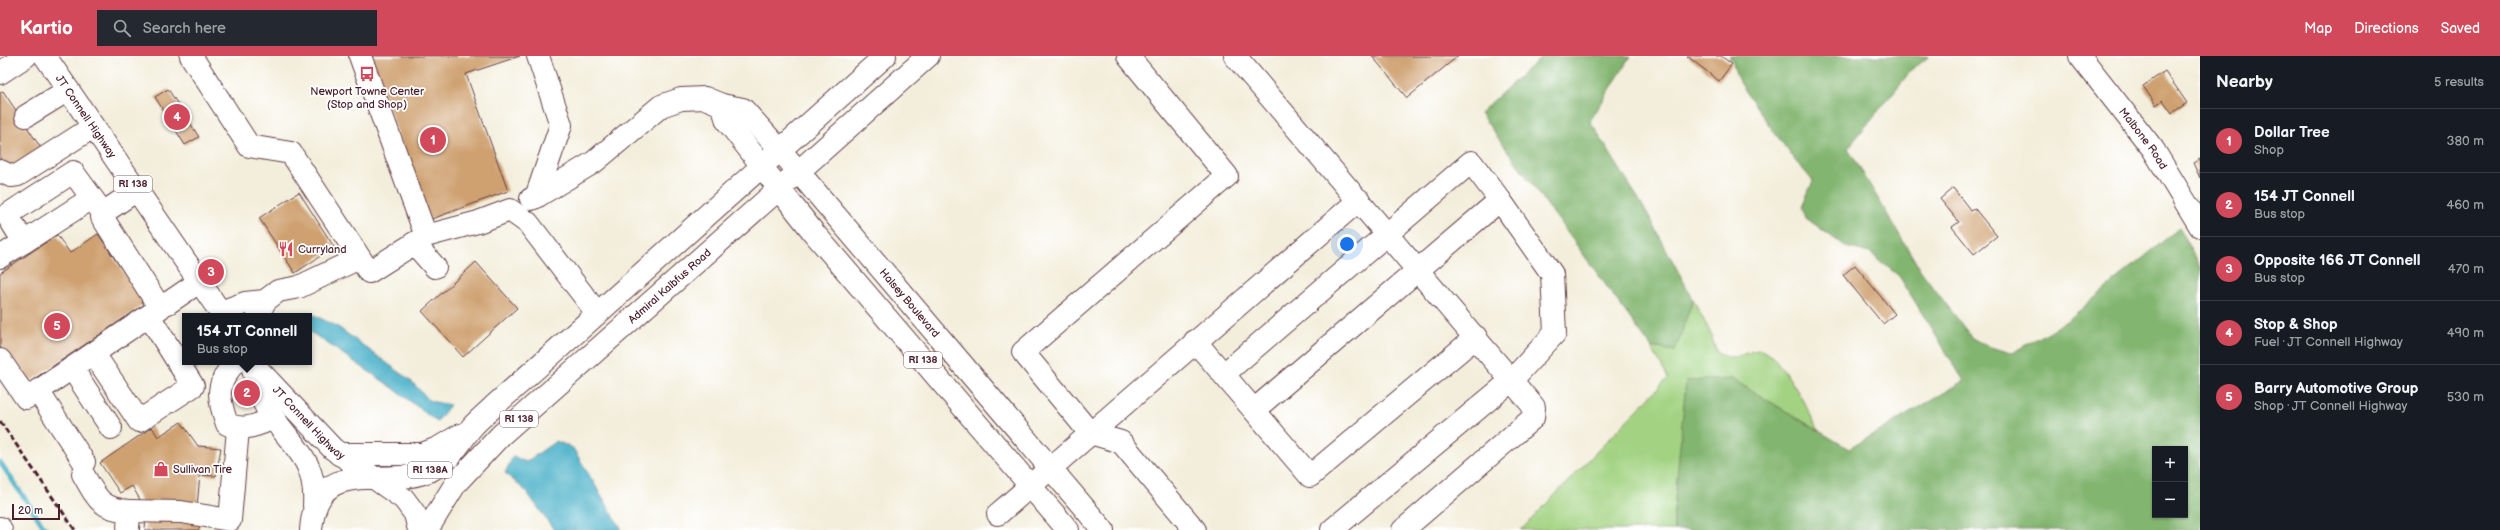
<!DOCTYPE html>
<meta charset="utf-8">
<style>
body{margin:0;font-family:"Balsamiq Sans",sans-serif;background:#242831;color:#f1f3f6}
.controls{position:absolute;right:12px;bottom:12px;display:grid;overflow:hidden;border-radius:0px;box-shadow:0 1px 3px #0004}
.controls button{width:36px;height:36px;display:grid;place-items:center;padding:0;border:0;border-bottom:1px solid #363941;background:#171b24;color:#f1f3f6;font:20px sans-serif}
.scale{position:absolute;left:12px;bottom:10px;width:48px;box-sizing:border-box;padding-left:4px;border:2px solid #4a1f2b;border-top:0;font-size:11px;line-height:14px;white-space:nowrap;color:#4a1f2b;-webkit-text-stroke:3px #fff;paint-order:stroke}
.you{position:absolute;left:1347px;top:188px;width:14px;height:14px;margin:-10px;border:3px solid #fff;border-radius:50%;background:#1a73e8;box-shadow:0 0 0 6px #1a73e833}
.badge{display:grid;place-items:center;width:26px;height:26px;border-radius:50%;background:#d1495b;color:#fff;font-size:13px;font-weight:700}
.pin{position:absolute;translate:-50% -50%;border:2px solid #fff;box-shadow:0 1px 4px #0006}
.popup{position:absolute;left:182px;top:257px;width:130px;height:52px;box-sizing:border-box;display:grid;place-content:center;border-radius:0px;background:#171b24;filter:drop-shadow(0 1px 3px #0005);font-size:13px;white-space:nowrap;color:#9ea1a6}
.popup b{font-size:15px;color:#f1f3f6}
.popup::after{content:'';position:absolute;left:50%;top:100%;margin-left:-8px;border:8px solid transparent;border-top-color:#171b24}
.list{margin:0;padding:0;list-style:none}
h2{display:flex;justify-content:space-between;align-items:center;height:52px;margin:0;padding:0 16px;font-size:17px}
h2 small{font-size:13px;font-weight:400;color:#9ea1a6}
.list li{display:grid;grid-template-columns:26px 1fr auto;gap:12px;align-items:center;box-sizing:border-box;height:64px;padding:0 16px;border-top:1px solid #363941}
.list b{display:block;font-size:15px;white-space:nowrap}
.list p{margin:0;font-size:13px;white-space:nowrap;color:#9ea1a6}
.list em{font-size:13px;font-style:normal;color:#9ea1a6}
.icon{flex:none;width:22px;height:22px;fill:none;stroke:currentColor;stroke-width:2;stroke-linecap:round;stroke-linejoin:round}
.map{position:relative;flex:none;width:2200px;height:474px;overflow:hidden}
header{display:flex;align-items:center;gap:24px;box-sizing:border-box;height:56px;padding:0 20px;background:#d1495b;color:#fff}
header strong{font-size:19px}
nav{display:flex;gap:22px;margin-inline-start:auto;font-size:14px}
.search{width:280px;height:36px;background:#242831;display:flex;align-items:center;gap:10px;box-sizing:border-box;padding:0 14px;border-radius:0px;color:#9ea1a6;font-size:15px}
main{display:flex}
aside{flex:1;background:#171b24}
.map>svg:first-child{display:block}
</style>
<header>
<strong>Kartio</strong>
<div class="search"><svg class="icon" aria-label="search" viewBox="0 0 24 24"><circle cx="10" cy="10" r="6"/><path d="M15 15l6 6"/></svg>Search here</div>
<nav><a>Map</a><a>Directions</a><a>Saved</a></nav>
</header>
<main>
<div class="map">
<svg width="2200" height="474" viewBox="0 0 2200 474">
<rect width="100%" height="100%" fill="#fff"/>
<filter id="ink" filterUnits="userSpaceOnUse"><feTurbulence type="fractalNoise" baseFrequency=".025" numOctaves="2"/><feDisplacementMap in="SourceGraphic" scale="8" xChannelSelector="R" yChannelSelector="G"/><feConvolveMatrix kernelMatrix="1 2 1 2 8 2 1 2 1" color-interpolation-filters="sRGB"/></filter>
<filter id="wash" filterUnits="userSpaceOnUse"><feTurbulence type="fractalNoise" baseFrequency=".012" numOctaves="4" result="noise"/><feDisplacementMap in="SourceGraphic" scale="16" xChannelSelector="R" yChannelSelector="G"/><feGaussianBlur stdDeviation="0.9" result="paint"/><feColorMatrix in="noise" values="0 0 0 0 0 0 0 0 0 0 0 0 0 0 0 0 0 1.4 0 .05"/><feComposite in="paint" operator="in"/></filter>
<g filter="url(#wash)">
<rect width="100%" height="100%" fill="#f3eedb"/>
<!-- green -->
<path fill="#a3d382" stroke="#767956" d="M 1693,243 L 1710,276 L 1717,297 C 1733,306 1742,297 1758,294 C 1778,291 1810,359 1819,375 L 1732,323 L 1687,325 L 1674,455 L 1674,474 L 1521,474 L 1668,322 L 1651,291 L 1675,295 Z"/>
<!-- forest -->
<path fill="#82b570" stroke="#666a4e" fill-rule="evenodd" d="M 1542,0 L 1631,0 L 1590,65 L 1647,157 L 1693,243 L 1675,295 L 1651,291 L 1480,57 Z
M 1729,0 L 1930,0 L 1914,11 L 1848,92 L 1921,215 L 1972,282 L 1987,290 L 2012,297 L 2068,264 L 2179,172 L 2200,211 L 2200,474 L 1674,474 L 1674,455 L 1686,325 L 1732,323 L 1849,393 L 1964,325 L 1899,220 L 1870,197 L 1846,191 L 1806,162 L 1802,150 L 1813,125 C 1785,93 1763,61 1739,25 C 1733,16 1737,9 1729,0 ZM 2155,393 L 2185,393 L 2185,459 L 2155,459 Z"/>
<!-- water -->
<path fill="#49b0c8" stroke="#4a687a" d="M 310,257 L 338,271 L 410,324 L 430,345 L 450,349 L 437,366 L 393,332 L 309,275 Z
M 556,385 L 573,392 L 622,474 L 554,474 L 526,435 L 505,417 L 513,400 L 526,406 Z"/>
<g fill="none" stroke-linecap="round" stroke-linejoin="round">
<!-- stream -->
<path stroke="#49b0c8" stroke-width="5" d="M 0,406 L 46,474"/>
</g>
<g id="blocks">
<!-- building -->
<path fill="#cfa171" d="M 370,0 L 520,0 L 466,18 L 508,135 L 429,164 Z
M 1372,0 L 1458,0 L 1407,42 Z
M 1687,0 L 1721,0 L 1732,8 L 1719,25 Z
M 2165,15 L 2187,47 L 2172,57 L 2163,44 L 2156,49 L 2143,30 Z
M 168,33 L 199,81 L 185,89 L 155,41 Z
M 3,35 L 45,98 L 6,112 L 0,104 L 0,37 Z
M 2200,103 L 2200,122 L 2193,107 Z
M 1953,132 L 1971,155 L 1975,153 L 1997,180 L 1974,198 L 1952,171 L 1959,166 L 1940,143 Z
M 299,136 L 334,191 L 295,217 L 259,162 Z
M 98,178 L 145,248 L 25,329 L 0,291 L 0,217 L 57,179 L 70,197 Z
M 476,206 L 517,252 L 463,301 L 422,255 Z
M 1855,209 L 1895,258 L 1883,268 L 1843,219 Z
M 181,366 L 198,390 L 221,392 L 216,420 L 200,419 L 197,450 L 142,447 L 132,430 L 120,437 L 100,407 L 152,371 L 158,381 Z
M 146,459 L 200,464 L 199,474 L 145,474 Z"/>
</g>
</g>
<g filter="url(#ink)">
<use href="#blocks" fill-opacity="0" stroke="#633e45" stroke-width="1"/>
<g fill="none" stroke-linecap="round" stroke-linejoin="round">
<defs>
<g id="minor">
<path d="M 191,0 L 249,90 L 291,97 L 369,216 L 426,180 L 478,166 L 510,154 L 528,167 L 597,257"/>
<path d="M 360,0 L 426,180"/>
<path d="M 1128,0 L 1227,120 L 1023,296 L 1090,377 L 1121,386 L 1195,474"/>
<path d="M 1235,0 L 1534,351 L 1533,362 L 1403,474"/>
<path id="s1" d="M 2080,0 L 2153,93 L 2200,170"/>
<path d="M 0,17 L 26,0"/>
<path d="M 722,49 L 727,65 L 762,110"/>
<path d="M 26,60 L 68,34"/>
<path d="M 0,115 L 11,120 L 18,119 L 93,71"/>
<path d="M 137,134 L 103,157 L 102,161 L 155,244 L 161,248 L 168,247 L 199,226"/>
<path d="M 536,141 L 594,106 L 661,50 L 681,43 L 705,42 L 722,49 L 743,53 L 780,94"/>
<path d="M 92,142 L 24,186 L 7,159 L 73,116 L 103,157"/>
<path d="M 531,143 L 536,141 L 561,69 L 538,0"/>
<path d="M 414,187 L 435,211"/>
<path d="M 0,201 L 24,186"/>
<path d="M 220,256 L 245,247 L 265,245"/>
<path d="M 258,260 L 265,245 L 278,235 L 299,231 L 359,202"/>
<path d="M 1195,285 L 1310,420 L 1476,281"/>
<path d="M 94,298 L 139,365 L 193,330 L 149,260"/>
<path d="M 0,304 L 26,342 L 38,335 L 84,406"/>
<path d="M 235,306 C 215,329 218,341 227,368 C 244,376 257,369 274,362"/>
<path d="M 72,312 L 160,252"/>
<path d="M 1224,318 L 1471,106 L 1500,144"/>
<path d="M 38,335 L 72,312 L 111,372"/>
<path d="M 1254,354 L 1500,144 L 1552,218 L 1555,277 L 1512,324 L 1332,474"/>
<path d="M 83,418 C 97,442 100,453 129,455 L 128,474"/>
<path d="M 129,455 L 181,456 L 230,464 L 238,373"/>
<path d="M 998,458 L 1359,144"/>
<path d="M 0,472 L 1,474"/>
</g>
<path id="major" d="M 780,94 L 885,0
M 798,116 L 928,0"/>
<g id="highway">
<path id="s2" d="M 45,0 L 223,260"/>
<path d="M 770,121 L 814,177 L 1068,474"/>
<path id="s3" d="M 251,306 L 333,393 L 404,443 L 415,458 L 419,474"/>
<path d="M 252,308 C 255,324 259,340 268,354 C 291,391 317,401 314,450"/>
<path d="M 339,398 L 422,398 L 438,392 L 460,379"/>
<path id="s4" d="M 311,474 C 317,394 387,437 433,413 C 452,403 459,387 472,371 C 478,364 487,357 494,350 L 780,94 L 1103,474"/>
<path id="s5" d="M 427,474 L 456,427 L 501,379 L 798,116"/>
</g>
</defs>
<!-- minor casing -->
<use href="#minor" stroke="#633e45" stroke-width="24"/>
<!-- major casing -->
<use href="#major" stroke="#633e45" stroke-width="24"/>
<!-- highway casing -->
<use href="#highway" stroke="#633e45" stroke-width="24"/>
<!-- minor -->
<use href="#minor" stroke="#fff" stroke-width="22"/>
<!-- major -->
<use href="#major" stroke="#fff" stroke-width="22"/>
<!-- highway -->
<use href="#highway" stroke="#fff" stroke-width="22"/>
<!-- rail -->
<path stroke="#4a1f2b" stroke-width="3" stroke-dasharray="6 3" stroke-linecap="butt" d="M 0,365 L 75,474"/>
</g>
</g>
<!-- icons -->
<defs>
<symbol id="bus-bare" viewBox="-9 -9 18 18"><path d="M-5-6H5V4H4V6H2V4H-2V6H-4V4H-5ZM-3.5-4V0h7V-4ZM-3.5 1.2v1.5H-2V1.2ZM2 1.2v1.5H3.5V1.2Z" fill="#d1495b" stroke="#fff" stroke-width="2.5" paint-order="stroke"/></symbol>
<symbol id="restaurant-bare" viewBox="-9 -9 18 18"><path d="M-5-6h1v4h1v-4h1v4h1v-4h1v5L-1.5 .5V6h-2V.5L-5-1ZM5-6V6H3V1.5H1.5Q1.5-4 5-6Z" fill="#d1495b" stroke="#fff" stroke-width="2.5" paint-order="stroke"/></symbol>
<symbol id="shop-bare" viewBox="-9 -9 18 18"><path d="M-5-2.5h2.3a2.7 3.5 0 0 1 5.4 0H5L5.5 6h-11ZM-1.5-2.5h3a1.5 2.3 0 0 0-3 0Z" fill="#d1495b" stroke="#fff" stroke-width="2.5" paint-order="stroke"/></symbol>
</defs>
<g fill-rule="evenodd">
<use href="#bus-bare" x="356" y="7" width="22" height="22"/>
<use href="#restaurant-bare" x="275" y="182" width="22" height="22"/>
<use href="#shop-bare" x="150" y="402" width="22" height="22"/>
</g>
<g text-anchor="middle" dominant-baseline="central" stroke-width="3.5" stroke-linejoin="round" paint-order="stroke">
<!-- shield labels -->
<g fill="#fff" stroke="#80626b" stroke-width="1">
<rect x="114" y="120" width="38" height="16" rx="3"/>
<rect x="904" y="296" width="38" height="16" rx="3"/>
<rect x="500" y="355" width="38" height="16" rx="3"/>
<rect x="408" y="406" width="44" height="16" rx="3"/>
</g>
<g font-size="10" font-weight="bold" fill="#4a1f2b">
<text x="133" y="128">RI 138</text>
<text x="923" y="304">RI 138</text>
<text x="519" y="363">RI 138</text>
<text x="430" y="414">RI 138A</text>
</g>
<!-- poi labels -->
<g font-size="11" fill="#4a1f2b" stroke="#fff" text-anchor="start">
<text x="367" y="35" text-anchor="middle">Newport Towne Center<tspan x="367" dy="13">(Stop and Shop)</tspan></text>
<text x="298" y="193">Curryland</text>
<text x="173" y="413">Sullivan Tire</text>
</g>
<!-- street labels -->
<g font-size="11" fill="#4a1f2b" stroke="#fff">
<text stroke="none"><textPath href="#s2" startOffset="73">JT Connell Highway</textPath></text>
<text stroke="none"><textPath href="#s1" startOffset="104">Malbone Road</textPath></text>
<text stroke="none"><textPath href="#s5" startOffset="346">Admiral Kalbfus Road</textPath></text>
<text stroke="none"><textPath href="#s4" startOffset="827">Halsey Boulevard</textPath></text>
<text stroke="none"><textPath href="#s3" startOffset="84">JT Connell Highway</textPath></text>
</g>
</g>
</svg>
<div class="controls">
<button>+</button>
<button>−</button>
</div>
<div class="scale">20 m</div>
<div class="you"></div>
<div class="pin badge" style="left:433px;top:84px">1</div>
<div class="pin badge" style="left:247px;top:337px">2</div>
<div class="popup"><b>154 JT Connell</b>Bus stop</div>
<div class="pin badge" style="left:211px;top:216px">3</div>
<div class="pin badge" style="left:177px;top:61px">4</div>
<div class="pin badge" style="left:57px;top:270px">5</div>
</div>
<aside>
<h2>Nearby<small>5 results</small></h2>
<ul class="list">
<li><span class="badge">1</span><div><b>Dollar Tree</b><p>Shop</p></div><em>380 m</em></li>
<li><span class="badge">2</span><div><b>154 JT Connell</b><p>Bus stop</p></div><em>460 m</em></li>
<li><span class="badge">3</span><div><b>Opposite 166 JT Connell</b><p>Bus stop</p></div><em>470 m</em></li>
<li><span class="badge">4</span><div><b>Stop &amp; Shop</b><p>Fuel · JT Connell Highway</p></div><em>490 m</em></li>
<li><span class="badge">5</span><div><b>Barry Automotive Group</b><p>Shop · JT Connell Highway</p></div><em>530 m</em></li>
</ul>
</aside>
</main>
